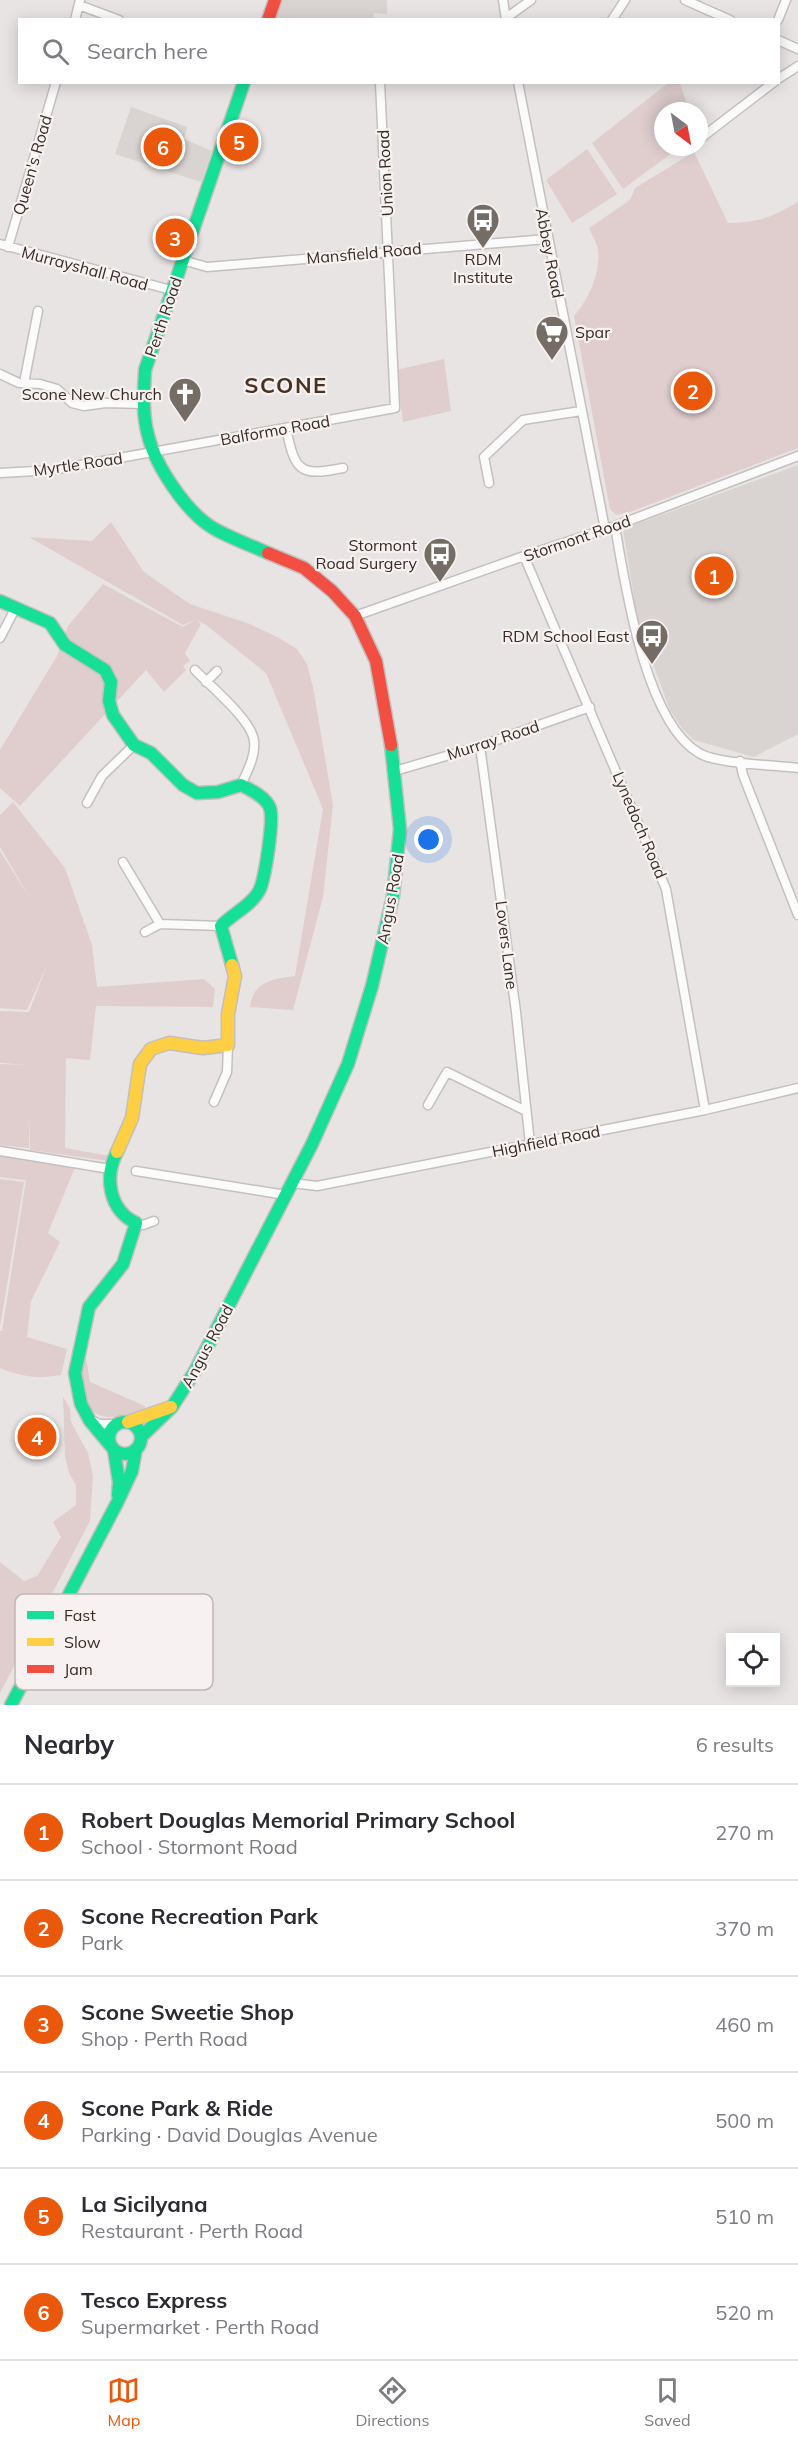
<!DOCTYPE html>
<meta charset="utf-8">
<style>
body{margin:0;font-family:Mulish,sans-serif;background:#f7f7f7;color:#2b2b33}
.controls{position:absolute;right:18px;bottom:18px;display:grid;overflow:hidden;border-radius:0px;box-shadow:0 3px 15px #0003}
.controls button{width:54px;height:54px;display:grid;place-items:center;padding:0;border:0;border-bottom:2px solid #e1e1e2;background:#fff;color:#2b2b33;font:30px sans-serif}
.compass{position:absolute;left:654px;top:102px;width:54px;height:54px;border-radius:50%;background:#fff;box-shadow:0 3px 15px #0003;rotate:148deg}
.you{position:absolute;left:429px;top:840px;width:21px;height:21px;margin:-15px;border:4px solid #fff;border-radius:50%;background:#1a73e8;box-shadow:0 0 0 9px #1a73e833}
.badge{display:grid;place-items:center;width:39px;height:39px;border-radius:50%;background:#ea580c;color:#fff;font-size:20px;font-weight:700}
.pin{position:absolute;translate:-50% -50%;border:3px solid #fff;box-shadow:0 2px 6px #0006}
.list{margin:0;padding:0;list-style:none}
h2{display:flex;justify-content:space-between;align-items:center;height:78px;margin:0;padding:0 24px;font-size:26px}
h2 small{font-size:20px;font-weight:400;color:#7c7c81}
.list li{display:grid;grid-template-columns:39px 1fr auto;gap:18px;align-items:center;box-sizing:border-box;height:96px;padding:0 24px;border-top:2px solid #e1e1e2}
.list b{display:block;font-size:22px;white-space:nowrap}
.list p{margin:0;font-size:20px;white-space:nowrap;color:#7c7c81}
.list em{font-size:20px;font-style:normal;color:#7c7c81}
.icon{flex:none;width:33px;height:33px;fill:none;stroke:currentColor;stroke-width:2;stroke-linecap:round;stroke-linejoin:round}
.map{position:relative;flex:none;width:798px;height:1705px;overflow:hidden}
.search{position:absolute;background:#fff;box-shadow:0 3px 15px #0003;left:18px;right:18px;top:18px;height:66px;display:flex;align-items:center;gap:15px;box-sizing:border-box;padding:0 21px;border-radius:0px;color:#7c7c81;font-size:22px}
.sheet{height:654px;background:#fff}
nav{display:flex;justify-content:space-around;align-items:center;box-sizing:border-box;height:84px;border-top:2px solid #e1e1e2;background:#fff;font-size:16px;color:#7c7c81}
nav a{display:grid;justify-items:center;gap:3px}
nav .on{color:#ea580c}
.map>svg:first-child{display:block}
</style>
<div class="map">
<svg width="798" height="1705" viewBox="0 0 798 1705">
<rect width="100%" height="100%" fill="#e8e4e3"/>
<!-- built -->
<path fill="#d9d3d1" d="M 278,0 L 387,0 L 387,14 L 374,13 L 373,19 L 271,20 Z
M 131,107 L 187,127 L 184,139 L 212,151 L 201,182 L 115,154 Z
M 798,465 L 798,734 L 754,757 L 694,740 L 682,728 L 670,710 L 638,623 L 623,529 Z"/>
<!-- green -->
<path fill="#e0cecf" d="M 668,83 L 680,83 L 689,111 L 663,111 L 663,147 L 680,147 L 623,189 L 592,143 Z
M 587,149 L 617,194 L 572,223 L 546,180 Z
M 694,152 L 728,223 C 758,223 772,217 798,202 L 798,448 L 630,512 L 616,515 L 610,509 L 574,316 C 588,300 601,273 598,250 C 597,243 592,235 589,228 L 630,200 L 635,188 Z
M 444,359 L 451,411 L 403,422 L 396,370 Z
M 111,522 L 144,572 L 190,604 L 250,624 L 277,637 L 297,649 L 307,664 L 313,687 L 333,805 L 323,897 L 293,1010 L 250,1007 C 253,981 274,979 295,976 L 323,809 L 266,673 L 206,625 L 197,620 L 201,624 L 185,653 L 190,661 L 183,666 L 186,670 L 164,692 L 146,670 L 20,806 L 0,788 L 0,750 L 57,656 L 68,626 L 103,584 L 183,627 L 195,620 L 183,625 L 29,537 L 92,541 Z
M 13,802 L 65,868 L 92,945 L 97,987 L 204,979 L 215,989 L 213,1007 L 96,1006 L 90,1060 L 66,1058 L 65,1148 L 110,1156 L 109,1161 L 30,1150 L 29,1114 L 29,1148 L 0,1145 L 0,1064 L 30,1065 L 0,1063 L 0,1011 L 29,1012 L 47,965 L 27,1010 L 0,1008 L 0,851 L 31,900 L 0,847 L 0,815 Z
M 0,1154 L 76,1165 L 48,1233 L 60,1242 L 31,1301 L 27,1337 L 67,1349 L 61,1375 C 38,1379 22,1377 0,1368 L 0,1331 L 2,1331 L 26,1180 L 0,1177 Z
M 0,1179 L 24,1182 L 0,1327 Z
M 85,1352 L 90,1382 L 145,1406 L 144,1410 C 118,1418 92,1426 83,1393 C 82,1389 79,1384 79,1380 C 79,1371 83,1360 85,1352 Z
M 63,1397 L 70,1408 L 71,1422 L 88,1453 L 93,1476 L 90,1521 L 0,1693 L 0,1562 L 24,1581 L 37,1576 L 61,1537 L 53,1522 L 76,1505 L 76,1485 L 69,1473 L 65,1456 Z"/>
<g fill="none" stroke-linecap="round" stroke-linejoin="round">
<defs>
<path id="street" d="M 503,0 L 506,20
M 685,0 L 730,20
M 79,5 L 119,20
M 506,18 L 531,0
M 75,20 L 80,0
M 612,20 L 625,0
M 778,20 L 786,0
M 778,40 L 798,49
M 778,79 L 798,66
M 518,82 L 605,529
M 701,138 L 774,82
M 0,244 L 171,290
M 8,247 L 56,82
M 182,260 L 207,267 L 547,239
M 0,374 L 19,383 L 40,384 L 57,389 L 72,403 L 84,406 L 106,403 L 143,404
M 24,383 L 38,311
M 286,428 C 295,471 299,477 343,468
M 0,473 L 53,470 L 395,408 L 380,82
M 489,483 L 484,457 L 523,420 L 581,411
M 615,526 C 625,584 645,722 699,753 C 717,764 775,765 798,768
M 524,556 L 666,889 L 705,1110
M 355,616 L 524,556 L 615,526 L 798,456
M 0,638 L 16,607
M 195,670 C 210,686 252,720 254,741 C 256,756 247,772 241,785
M 206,682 L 217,671
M 480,746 L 516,1012 L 530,1144
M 740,761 L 743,775 L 798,915
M 395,771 L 480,746 L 590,707
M 87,803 L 102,776 L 134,745
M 123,862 L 160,924 L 221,926
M 145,932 L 160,924
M 214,1102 L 227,1072 L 228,1045
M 428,1105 L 447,1072 L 526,1111
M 0,1151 L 110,1169
M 136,1171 L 286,1195
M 292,1183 L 317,1186 L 705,1110 L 798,1088
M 136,1223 L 143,1225 L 154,1221
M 90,1419 L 99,1424 L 116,1424"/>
<path id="fast" d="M 244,82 L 145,370 C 144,392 142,413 148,435 C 155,465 186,512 213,528 C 230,538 250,545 268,553
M 0,601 L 50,623 L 65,645 L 105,670 L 111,682 L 109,701 L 113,715 L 134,745 L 151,753 L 183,785 L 197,793 L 218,792 L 241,785 C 251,790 266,797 270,808 C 274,820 265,880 259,891 C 251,906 232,914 221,926 L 232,965
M109 1438a16 16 0 1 1 32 0a16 16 0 1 1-32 0Z
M 141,1437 L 172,1407 L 195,1371 L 312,1144 L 348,1064 L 372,986 L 393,896 L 400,829 L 391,745
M 110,1445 L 90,1421 L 81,1404 L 75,1373 L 89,1307 L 123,1264 L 136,1223 C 109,1210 104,1177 117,1152
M 114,1450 L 119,1482 L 118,1495
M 11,1705 L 117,1503 L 132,1471 L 136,1449"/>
<path id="slow" d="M 117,1152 L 132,1118 L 140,1064 L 151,1049 L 169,1043 L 203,1048 L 228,1045 L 228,1014 L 235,976 L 232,965
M 128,1422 L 171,1407"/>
<path id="jam" d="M 268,20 L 275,0
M 268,553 L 304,568 L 332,591 L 355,616 L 376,661 L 391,745"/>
</defs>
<!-- street casing -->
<use href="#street" stroke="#c4c0bf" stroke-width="11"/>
<!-- fast casing -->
<use href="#fast" stroke="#c4bfbd" stroke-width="15"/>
<!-- slow casing -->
<use href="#slow" stroke="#c4bfbd" stroke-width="15"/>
<!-- jam casing -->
<use href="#jam" stroke="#c4bfbd" stroke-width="15"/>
<!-- street -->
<use href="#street" stroke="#fcfbfb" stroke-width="8"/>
<!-- fast -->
<use href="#fast" stroke="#16e098" stroke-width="12"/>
<!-- slow -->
<use href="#slow" stroke="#ffcf43" stroke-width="12"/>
<!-- jam -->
<use href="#jam" stroke="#f24e42" stroke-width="12"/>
</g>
<!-- icons -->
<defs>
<symbol id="bus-pin" viewBox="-11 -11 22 30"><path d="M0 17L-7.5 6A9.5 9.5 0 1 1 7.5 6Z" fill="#766c66" stroke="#f7f2f1"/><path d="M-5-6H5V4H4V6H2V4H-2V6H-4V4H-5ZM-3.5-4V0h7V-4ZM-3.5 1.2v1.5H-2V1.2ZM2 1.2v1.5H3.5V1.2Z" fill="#fff"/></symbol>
<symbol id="supermarket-pin" viewBox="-11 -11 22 30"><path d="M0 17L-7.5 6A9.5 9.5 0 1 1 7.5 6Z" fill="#766c66" stroke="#f7f2f1"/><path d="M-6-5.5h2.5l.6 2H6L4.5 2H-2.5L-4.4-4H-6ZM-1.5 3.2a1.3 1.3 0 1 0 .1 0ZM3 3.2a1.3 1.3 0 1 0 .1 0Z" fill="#fff"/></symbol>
<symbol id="church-pin" viewBox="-11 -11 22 30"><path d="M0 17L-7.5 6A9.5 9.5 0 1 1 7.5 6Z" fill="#766c66" stroke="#f7f2f1"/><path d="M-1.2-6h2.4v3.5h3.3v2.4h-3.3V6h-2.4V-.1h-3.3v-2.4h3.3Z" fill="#fff"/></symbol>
</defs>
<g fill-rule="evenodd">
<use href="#bus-pin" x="464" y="201" width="38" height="52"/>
<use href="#supermarket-pin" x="533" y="313" width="38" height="52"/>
<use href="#church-pin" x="166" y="375" width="38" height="52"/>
<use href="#bus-pin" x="421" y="535" width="38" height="52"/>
<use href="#bus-pin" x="633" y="617" width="38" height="52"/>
</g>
<g text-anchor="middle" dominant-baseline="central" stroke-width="4.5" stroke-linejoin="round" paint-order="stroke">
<!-- street labels -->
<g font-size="16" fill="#392b23" stroke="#f7f2f1">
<text transform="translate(32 165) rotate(-74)">Queen's Road</text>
<text transform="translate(385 173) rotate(-93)">Union Road</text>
<text transform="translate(364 253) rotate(-5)">Mansfield Road</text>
<text transform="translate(550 253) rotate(79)">Abbey Road</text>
<text transform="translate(85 268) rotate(15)">Murrayshall Road</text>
<text transform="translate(163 317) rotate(-71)">Perth Road</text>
<text transform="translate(275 430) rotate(-10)">Balformo Road</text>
<text transform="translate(78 464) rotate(-8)">Myrtle Road</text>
<text transform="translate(577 538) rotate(-19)">Stormont Road</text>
<text transform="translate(493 740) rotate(-18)">Murray Road</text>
<text transform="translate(640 825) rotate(67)">Lynedoch Road</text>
<text transform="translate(390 899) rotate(-80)">Angus Road</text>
<text transform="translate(507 945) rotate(83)">Lovers Lane</text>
<text transform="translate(546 1141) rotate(-11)">Highfield Road</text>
<text transform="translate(207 1346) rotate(-62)">Angus Road</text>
</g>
<!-- poi labels -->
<g font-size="16" fill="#392b23" stroke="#f7f2f1" text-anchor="end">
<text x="483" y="259" text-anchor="middle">RDM<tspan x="483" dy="18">Institute</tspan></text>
<text x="575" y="332" text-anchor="start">Spar</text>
<text x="162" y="394">Scone New Church</text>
<text x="417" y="545">Stormont<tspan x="417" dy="18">Road Surgery</tspan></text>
<text x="629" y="636">RDM School East</text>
</g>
<!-- district labels -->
<g font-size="22" font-weight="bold" letter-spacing="1.5" fill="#493021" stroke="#f7f2f1">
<text x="286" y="385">SCONE</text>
</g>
</g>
<!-- legend -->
<rect x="15" y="1594" width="198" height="96" rx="9" fill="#f7f2f1" stroke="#beb6b3" stroke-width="1.5"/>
<rect x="27" y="1611" width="27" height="8" fill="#16e098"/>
<rect x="27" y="1638" width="27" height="8" fill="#ffcf43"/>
<rect x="27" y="1665" width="27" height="8" fill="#f24e42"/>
<g font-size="16" fill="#392b23">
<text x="64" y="1621">Fast</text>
<text x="64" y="1648">Slow</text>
<text x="64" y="1675">Jam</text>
</g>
</svg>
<div class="controls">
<button><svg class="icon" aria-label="locate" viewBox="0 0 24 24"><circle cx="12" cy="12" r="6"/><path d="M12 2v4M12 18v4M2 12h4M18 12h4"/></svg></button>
</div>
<svg class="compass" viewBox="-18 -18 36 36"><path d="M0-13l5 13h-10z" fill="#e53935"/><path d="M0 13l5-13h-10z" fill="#7c7c81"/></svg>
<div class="you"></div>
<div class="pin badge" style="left:714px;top:576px">1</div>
<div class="pin badge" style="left:693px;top:391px">2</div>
<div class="pin badge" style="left:175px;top:238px">3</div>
<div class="pin badge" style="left:37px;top:1437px">4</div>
<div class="pin badge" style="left:239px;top:142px">5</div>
<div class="pin badge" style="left:163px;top:147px">6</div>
<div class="search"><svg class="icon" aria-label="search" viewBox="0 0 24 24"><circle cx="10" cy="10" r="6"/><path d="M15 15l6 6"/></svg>Search here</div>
</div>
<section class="sheet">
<h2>Nearby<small>6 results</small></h2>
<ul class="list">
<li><span class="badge">1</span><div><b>Robert Douglas Memorial Primary School</b><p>School · Stormont Road</p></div><em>270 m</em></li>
<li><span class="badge">2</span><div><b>Scone Recreation Park</b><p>Park</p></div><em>370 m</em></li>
<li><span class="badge">3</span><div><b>Scone Sweetie Shop</b><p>Shop · Perth Road</p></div><em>460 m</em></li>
<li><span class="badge">4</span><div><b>Scone Park &amp; Ride</b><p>Parking · David Douglas Avenue</p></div><em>500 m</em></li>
<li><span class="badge">5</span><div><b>La Sicilyana</b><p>Restaurant · Perth Road</p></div><em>510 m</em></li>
<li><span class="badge">6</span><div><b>Tesco Express</b><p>Supermarket · Perth Road</p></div><em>520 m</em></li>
</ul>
</section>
<nav>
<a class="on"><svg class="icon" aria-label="map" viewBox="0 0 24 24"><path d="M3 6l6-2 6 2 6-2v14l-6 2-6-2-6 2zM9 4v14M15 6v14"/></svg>Map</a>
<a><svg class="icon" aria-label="directions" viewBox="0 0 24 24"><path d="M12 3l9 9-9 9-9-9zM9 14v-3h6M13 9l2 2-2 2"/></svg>Directions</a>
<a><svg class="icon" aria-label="saved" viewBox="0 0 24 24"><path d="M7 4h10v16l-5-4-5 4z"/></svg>Saved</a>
</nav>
